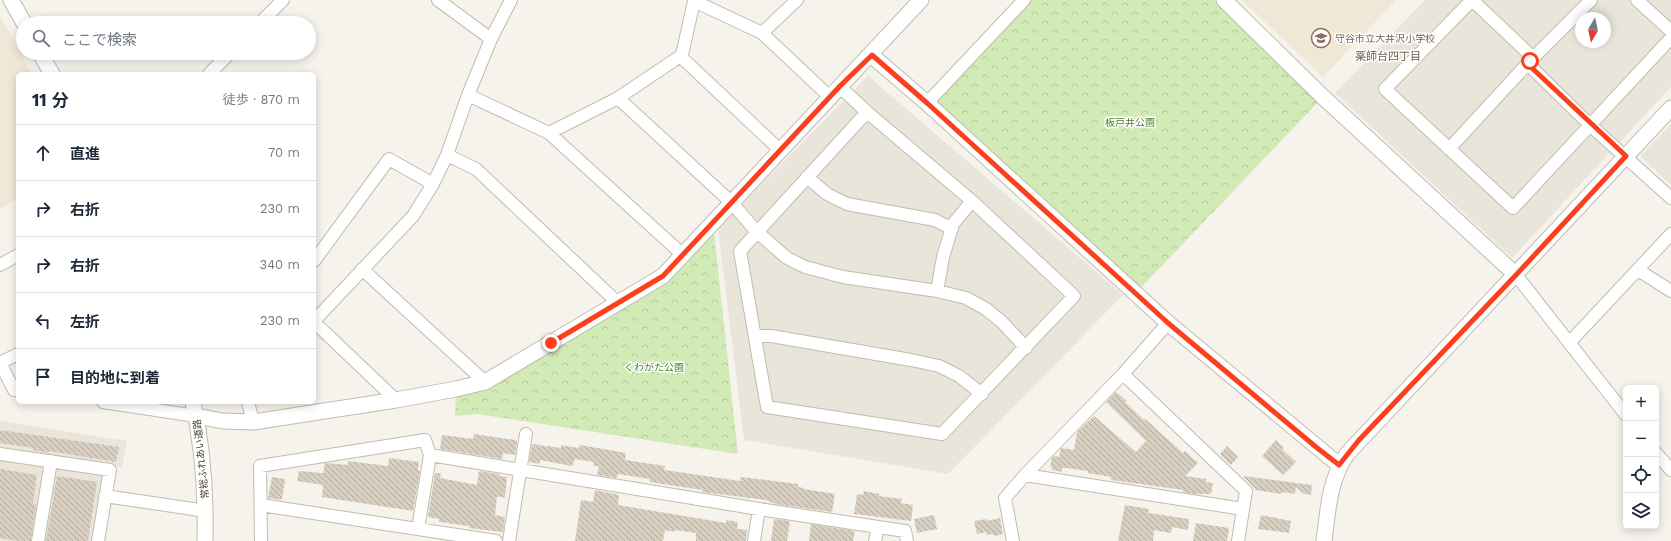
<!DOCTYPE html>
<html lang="ja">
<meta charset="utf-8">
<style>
body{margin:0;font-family:"Work Sans","Noto Sans JP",sans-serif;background:#f2f2f3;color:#1f2937}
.controls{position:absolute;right:12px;bottom:12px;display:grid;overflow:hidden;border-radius:6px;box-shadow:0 2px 10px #0003}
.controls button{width:36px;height:36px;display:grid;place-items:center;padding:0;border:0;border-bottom:1px solid #e0e1e3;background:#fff;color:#1f2937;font:20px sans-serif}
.compass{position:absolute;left:1575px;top:12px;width:36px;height:36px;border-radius:50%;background:#fff;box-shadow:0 2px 10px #0003;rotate:189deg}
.stop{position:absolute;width:12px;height:12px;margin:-9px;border:3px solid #fc3f1d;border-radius:50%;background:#fff}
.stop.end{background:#fc3f1d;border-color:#fff;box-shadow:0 1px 4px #0008}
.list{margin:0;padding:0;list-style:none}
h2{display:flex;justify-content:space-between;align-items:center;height:52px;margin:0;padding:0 16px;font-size:17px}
h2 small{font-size:13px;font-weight:400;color:#747a83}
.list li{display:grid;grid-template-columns:26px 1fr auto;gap:12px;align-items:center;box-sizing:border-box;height:56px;padding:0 16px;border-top:1px solid #e0e1e3}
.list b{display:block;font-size:15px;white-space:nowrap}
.list em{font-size:13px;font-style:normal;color:#747a83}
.icon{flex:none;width:22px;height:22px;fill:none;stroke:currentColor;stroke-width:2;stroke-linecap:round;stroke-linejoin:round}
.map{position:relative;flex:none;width:1671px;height:541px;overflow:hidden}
.search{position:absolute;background:#fff;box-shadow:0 2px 10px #0003;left:16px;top:16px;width:300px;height:44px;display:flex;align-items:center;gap:10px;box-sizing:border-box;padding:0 14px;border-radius:22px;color:#747a83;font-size:15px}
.panel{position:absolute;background:#fff;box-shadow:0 2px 10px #0003;left:16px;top:72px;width:300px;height:332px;border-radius:6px}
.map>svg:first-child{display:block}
</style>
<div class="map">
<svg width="1671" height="541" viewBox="0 0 1671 541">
<defs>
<pattern id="forest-crowns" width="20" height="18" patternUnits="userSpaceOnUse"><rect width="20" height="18" fill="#d2eab5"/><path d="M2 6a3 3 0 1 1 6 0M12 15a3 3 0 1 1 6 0" fill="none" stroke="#b6ca9c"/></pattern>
<pattern id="building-back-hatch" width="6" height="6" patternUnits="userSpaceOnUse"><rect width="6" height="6" fill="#d8cfc1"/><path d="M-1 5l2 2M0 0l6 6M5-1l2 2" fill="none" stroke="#b1aa9e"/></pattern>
</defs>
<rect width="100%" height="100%" fill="#f6f3ec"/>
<!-- residential -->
<path fill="#eae5da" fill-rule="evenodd" d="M 1425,0 L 1671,0 L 1671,87 L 1512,258 L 1335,93 ZM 1581,18 L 1605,18 L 1605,42 L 1581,42 Z
M 868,76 L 1123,295 L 948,474 L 744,440 L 718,228 Z
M 1671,124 L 1671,185 L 1640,156 Z
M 0,421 L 127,441 L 122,467 L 0,448 Z
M 0,460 L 100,474 L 103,479 L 92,541 L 0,541 Z"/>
<!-- education -->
<path fill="#efe8d6" d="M 1242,0 L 1396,0 L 1323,77 Z
M 0,15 L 32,74 L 18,74 L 18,198 L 0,209 Z"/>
<!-- forest -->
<path fill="url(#forest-crowns)" d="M 1024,0 L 1224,0 L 1323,97 L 1136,293 L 927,103 Z
M 713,223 L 738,454 L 477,414 L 455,416 L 456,389 L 485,382 L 663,276 Z"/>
<!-- building -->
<path fill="url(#building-back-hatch)" d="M 1116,392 L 1127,401 L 1125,402 L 1144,420 L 1145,419 L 1183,453 L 1185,451 L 1198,463 L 1185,476 L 1206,479 L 1206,482 L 1213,483 L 1211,494 L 1193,494 L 1183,492 L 1183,490 L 1111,480 L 1111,477 L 1088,473 L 1088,471 L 1066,468 L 1062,468 L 1062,472 L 1052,470 L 1052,467 L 1050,467 L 1052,458 L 1054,456 L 1059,457 L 1061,448 L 1074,450 L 1077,432 L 1094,416 L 1136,452 L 1146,441 L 1106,402 Z
M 0,430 L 119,447 L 116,462 L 49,451 L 49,453 L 33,450 L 33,448 L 0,443 Z
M 474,434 L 516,440 L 517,441 L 515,455 L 503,453 L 502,459 L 440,449 L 442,435 L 473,439 Z
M 1276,440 L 1284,448 L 1282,449 L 1296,462 L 1283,475 L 1262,456 Z
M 532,444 L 561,448 L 561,445 L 579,448 L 580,445 L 626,453 L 625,460 L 665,466 L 664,470 L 740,481 L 741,477 L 798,484 L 798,487 L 804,488 L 804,489 L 835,494 L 832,512 L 776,504 L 766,500 L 702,492 L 702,490 L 650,482 L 650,479 L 618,474 L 617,478 L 597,475 L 599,466 L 593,466 L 594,462 L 575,459 L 572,466 L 540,460 L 540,464 L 529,462 Z
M 1227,446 L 1238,457 L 1231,465 L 1220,454 Z
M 389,458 L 419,462 L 418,470 L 420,471 L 413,511 L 322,497 L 323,485 L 297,481 L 299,471 L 323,473 L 325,463 L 348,465 L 348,461 L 388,466 Z
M 0,469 L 37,475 L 33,503 L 36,504 L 31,541 L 17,541 L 0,538 Z
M 479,471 L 499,474 L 499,476 L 507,477 L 505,498 L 497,496 L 495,515 L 505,517 L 503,532 L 469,528 L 469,526 L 439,522 L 439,519 L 428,517 L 435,473 L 441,473 L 440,478 L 477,485 Z
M 57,476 L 97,482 L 88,541 L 46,541 Z
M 1243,476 L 1312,485 L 1311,495 L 1304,494 L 1296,487 L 1295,494 L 1282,492 L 1282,494 L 1256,490 Z
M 272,477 L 285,479 L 282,500 L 268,498 Z
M 595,490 L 619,495 L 618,505 L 726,523 L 726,520 L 738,522 L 737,529 L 747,530 L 746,541 L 696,541 L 696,533 L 675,530 L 674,532 L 665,530 L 663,541 L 575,541 L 581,500 L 593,502 Z
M 864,491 L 879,494 L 879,496 L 902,499 L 901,503 L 913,505 L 911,521 L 854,514 L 857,494 L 863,495 Z
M 1125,505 L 1149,509 L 1148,513 L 1189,519 L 1188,530 L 1172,527 L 1171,533 L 1154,530 L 1153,541 L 1118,541 Z
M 934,515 L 937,529 L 917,533 L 914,519 Z
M 1261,515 L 1291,521 L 1289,533 L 1258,529 Z
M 1000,518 L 1003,534 L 994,536 L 993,534 L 986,535 L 986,532 L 977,534 L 974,521 L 986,519 L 987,521 Z
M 774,519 L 790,521 L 787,541 L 771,541 Z
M 1196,523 L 1229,528 L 1227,541 L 1193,541 Z
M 811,524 L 855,531 L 853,541 L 809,541 Z"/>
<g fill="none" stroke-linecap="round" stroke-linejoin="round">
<defs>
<path id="minor" d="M 438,0 L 491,39
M 1472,0 L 1385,89 L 1513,208 L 1671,38
M 1472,0 L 1528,53 L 1533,69 L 1590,125 L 1671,198
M 1637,0 L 1671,31
M 260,23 L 283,0
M 762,33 L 797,0
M 680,56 L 781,151
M 209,74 L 230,53
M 840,87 L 867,112 L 972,201 L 1074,296 L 942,434 L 767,407 L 740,251 L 867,112
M 468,95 L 549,133 L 618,98 L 682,55 L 694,1 L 762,33 L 831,98
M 618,98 L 732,203 L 756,231 L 787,258 L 805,267 L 843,277 L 937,291 L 966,298 L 986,309 L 1002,322 L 1026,348
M 927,103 L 1024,0
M 549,133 L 683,255
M 1449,149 L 1530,61 L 1591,0
M 447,155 L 476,169 L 618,303
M 807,177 L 827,194 L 847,204 L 935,220 L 952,229
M 314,261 L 389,159 L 433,184
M 0,265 L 18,255
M 362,269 L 485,382
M 1638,270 L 1671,291
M 1516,275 L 1626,415
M 937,291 L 943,257 L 953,224 L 972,201
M 314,321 L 413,216 L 433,184 L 447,155 L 468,95 L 491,39 L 511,0
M 314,322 L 396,400
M 755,336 L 771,336 L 911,360 L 939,366 L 959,376 L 982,394
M 1569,343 L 1671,234
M 0,363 L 14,390 L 18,390
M 0,363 L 18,354
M 1123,374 L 1246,491 L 1238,541
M 103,402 L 196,416
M 248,402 L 253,422
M 1656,453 L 1671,470
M 0,454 L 110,470 L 98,541
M 430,455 L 759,509 L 905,531 L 907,541
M 1025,475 L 1243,509
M 105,496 L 206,511
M 261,505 L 496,541
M 38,541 L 51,461
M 261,541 L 260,466 L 425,440 L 430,455 L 418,529
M 509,541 L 526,434
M 754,541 L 759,509
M 875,541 L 878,527
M 1013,541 L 1005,498 L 1025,475 L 1123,374 L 1168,323"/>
<path id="tertiary" d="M 11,0 L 24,23
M 1224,0 L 1323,97 L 1516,275
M 40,53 L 52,74
M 871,55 L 927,103 L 1168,323 L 1339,465
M 193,402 C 203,448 206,494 205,541
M 196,416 L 223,421 L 253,422 L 396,400 L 456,389 L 485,382 L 663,276 L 921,0
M 1324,541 C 1328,511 1329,480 1347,454 L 1671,108"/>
</defs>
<!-- minor casing -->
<use href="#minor" stroke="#c2bbae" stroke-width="14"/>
<!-- tertiary casing -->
<use href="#tertiary" stroke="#c2bbae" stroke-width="17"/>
<!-- minor -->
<use href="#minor" stroke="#fff" stroke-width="12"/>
<!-- tertiary -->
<use href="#tertiary" stroke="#fff" stroke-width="15"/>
</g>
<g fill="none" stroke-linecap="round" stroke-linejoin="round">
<!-- route -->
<path stroke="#fc3f1d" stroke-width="5" d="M 551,343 L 663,276 L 840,86 L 872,55 L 927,103 L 1168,323 L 1316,447 L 1339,465 L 1359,440 L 1516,275 L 1626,156 L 1533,69 L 1530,61"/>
</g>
<!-- icons -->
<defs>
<symbol id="school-ring" viewBox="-11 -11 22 22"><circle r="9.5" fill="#fff" stroke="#8d6e63" stroke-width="1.5"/><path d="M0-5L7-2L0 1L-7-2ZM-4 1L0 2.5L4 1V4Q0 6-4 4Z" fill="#8d6e63"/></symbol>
</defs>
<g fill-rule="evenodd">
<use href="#school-ring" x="1310" y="27" width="22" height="22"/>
</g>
<g text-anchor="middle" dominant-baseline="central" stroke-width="3" stroke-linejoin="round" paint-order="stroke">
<!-- education labels -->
<g font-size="10" fill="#785e54" stroke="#fff" text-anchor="start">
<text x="1335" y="38">守谷市立大井沢小学校</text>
</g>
<!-- park labels -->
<g font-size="10" fill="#4a7f2a" stroke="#fff">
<text x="1130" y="122">板戸井公園</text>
<text x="654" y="367">くわがた公園</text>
</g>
<!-- street labels -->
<g font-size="10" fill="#4b4439" stroke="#fff">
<text transform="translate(201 459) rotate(-96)">常総ふれあい道路</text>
</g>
<!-- neighbourhood labels -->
<g font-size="11" fill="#6e6250" stroke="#fff">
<text x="1388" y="56">薬師台四丁目</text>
</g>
</g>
</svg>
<div class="controls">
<button>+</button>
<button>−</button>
<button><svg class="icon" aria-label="locate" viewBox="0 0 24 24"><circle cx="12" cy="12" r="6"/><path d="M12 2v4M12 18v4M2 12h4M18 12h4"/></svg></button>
<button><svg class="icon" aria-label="layers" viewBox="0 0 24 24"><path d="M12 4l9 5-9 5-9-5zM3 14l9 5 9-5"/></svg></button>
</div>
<svg class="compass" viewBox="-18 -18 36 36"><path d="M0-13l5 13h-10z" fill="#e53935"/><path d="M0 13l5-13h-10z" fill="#747a83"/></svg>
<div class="stop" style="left:1530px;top:61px"></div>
<div class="stop end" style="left:551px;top:343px"></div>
<div class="search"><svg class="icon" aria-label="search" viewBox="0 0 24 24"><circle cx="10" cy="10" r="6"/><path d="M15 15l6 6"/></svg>ここで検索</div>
<section class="panel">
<h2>11 分<small>徒歩 · 870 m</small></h2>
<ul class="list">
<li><svg class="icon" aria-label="ahead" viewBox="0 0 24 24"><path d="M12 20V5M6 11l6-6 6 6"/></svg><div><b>直進</b></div><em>70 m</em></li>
<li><svg class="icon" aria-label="right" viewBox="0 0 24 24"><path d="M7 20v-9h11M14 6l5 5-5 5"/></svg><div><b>右折</b></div><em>230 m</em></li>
<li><svg class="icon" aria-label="right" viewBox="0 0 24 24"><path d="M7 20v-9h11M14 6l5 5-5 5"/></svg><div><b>右折</b></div><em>340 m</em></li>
<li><svg class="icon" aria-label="left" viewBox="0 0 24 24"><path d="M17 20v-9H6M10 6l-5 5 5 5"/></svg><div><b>左折</b></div><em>230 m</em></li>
<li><svg class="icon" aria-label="arrive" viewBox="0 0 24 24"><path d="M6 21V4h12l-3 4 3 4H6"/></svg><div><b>目的地に到着</b></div></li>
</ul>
</section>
</div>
